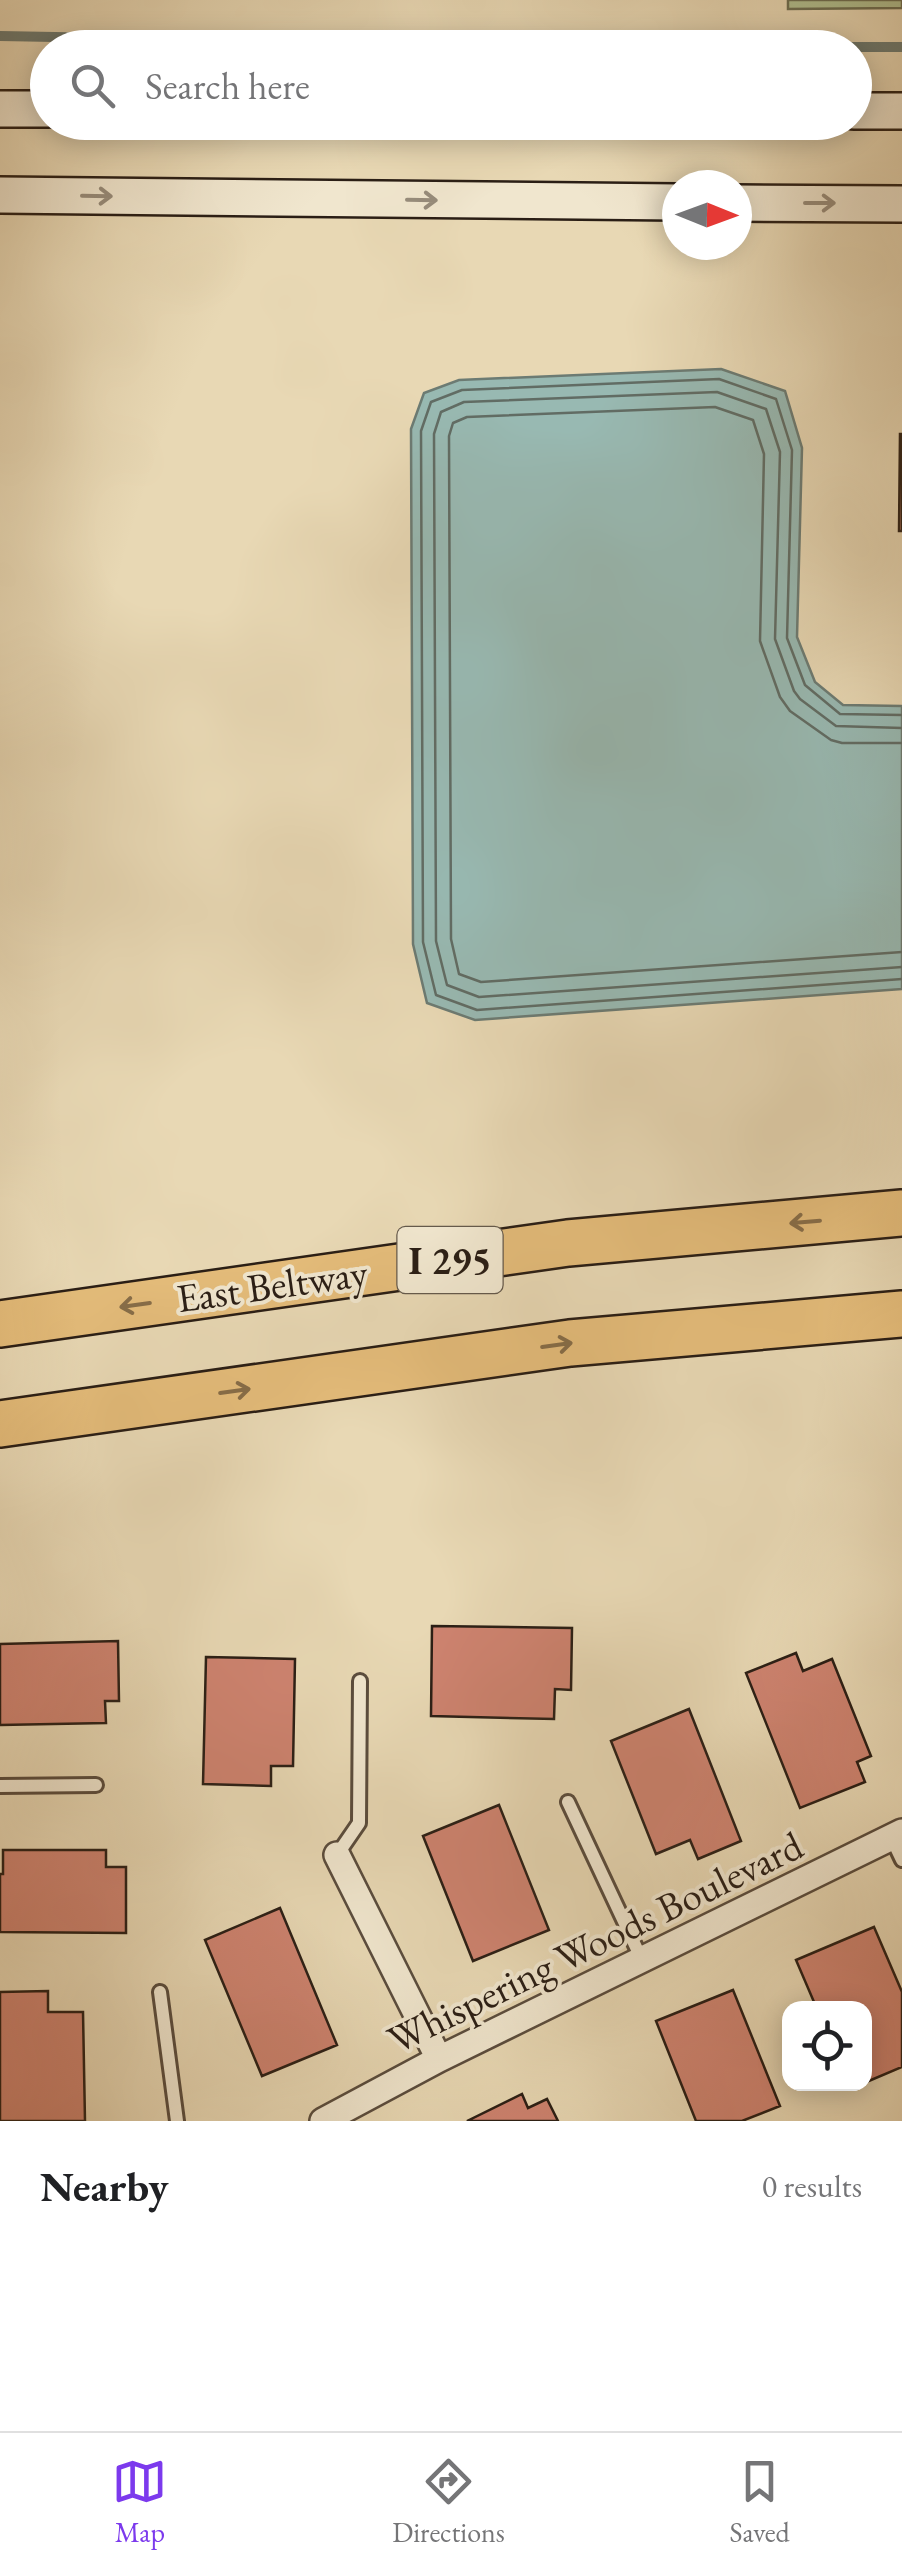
<!DOCTYPE html>
<style>
body{margin:0;font-family:"EB Garamond",serif;background:#f2f2f2;color:#202124}
.controls{position:absolute;right:30px;bottom:30px;display:grid;overflow:hidden;border-radius:20px;box-shadow:0 5px 25px #0003}
.controls button{width:90px;height:90px;display:grid;place-items:center;padding:0;border:0;border-bottom:2px solid #e0e0e0;background:#fff;color:#202124;font:50px sans-serif}
.compass{position:absolute;left:662px;top:170px;width:90px;height:90px;border-radius:50%;background:#fff;box-shadow:0 5px 25px #0003;rotate:91deg}
.list{margin:0;padding:0;list-style:none}
h2{display:flex;justify-content:space-between;align-items:center;height:130px;margin:0;padding:0 40px;font-size:42px}
h2 small{font-size:32px;font-weight:400;color:#757577}
.icon{flex:none;width:55px;height:55px;fill:none;stroke:currentColor;stroke-width:2;stroke-linecap:round;stroke-linejoin:round}
.map{position:relative;flex:none;width:902px;height:2121px;overflow:hidden}
.search{position:absolute;background:#fff;box-shadow:0 5px 25px #0003;left:30px;right:30px;top:30px;height:110px;display:flex;align-items:center;gap:25px;box-sizing:border-box;padding:0 35px;border-radius:55px;color:#757577;font-size:38px}
.sheet{height:310px;background:#fff}
nav{display:flex;justify-content:space-around;align-items:center;box-sizing:border-box;height:140px;border-top:2px solid #e0e0e0;background:#fff;font-size:28px;color:#757577}
nav a{display:grid;justify-items:center;gap:5px}
nav .on{color:#7c3aed}
.map>svg:first-child{display:block}
</style>
<div class="map">
<svg width="902" height="2121" viewBox="0 0 902 2121">
<rect width="100%" height="100%" fill="#e8d8b4"/>
<filter id="stains"><feTurbulence type="fractalNoise" baseFrequency=".002" numOctaves="4"/><feColorMatrix values="0 0 0 0 .2 0 0 0 0 .09 0 0 0 0 .02 0 0 0 .5 -.17"/></filter>
<radialGradient id="worn" r=".72"><stop offset=".6" stop-color="#630" stop-opacity="0"/><stop offset="1" stop-color="#630" stop-opacity=".3"/></radialGradient>
<!-- green -->
<path fill="#b0c091" stroke="#6d6f53" stroke-width="2.5" d="M 788,0 L 902,0 L 902,8 L 788,9 Z"/>
<!-- water -->
<path fill="#98b9b2" stroke="#6c7b73" stroke-width="2.5" d="M 721,369 L 785,391 L 802,448 L 797,637 L 815,682 L 843,705 L 902,706 L 902,989 L 475,1020 L 427,1003 L 413,944 L 411,429 L 424,393 L 459,380 Z"/>
<g fill="none" stroke-linecap="round" stroke-linejoin="round">
<!-- shore -->
<path stroke="#616c64" stroke-width="2.5" d="M 902,715 L 840,714 L 805,685 L 787,638 L 792,450 L 776,399 L 719,379 L 462,390 L 431,402 L 421,431 L 423,942 L 436,995 L 477,1010 L 902,979
M 902,728 L 836,726 L 800,699 L 794,691 L 775,639 L 780,452 L 766,409 L 717,392 L 464,402 L 441,412 L 434,434 L 436,941 L 447,985 L 479,997 L 902,967
M 902,743 L 842,743 L 831,740 L 790,711 L 780,697 L 760,641 L 764,454 L 753,420 L 715,407 L 467,417 L 453,423 L 449,436 L 451,939 L 459,974 L 481,982 L 902,952"/>
<!-- stream -->
<path stroke="#6c7b73" stroke-width="10" d="M 453,35 L 515,39
M 0,36 L 219,40 L 247,37
M 550,38 L 743,48
M 784,47 L 902,47"/>
</g>
<!-- building -->
<path fill="#ce8370" stroke="#2a1e15" stroke-width="2.5" d="M 900,434 L 902,434 L 902,531 L 899,531 Z
M 432,1626 L 572,1628 L 571,1690 L 555,1689 L 554,1719 L 431,1716 Z
M 118,1641 L 119,1701 L 105,1701 L 106,1723 L 0,1725 L 0,1644 Z
M 796,1653 L 803,1671 L 832,1659 L 871,1756 L 857,1762 L 865,1782 L 800,1808 L 746,1673 Z
M 206,1657 L 295,1659 L 293,1766 L 271,1766 L 271,1786 L 203,1784 Z
M 689,1709 L 741,1841 L 698,1859 L 690,1840 L 656,1854 L 611,1741 Z
M 499,1805 L 549,1930 L 473,1961 L 423,1836 Z
M 3,1850 L 106,1850 L 106,1867 L 126,1867 L 126,1933 L 0,1932 L 0,1874 L 3,1874 Z
M 280,1908 L 337,2045 L 262,2076 L 205,1940 Z
M 874,1927 L 902,1992 L 902,2067 L 864,2083 L 864,2009 L 817,2009 L 796,1960 Z
M 733,1990 L 780,2106 L 742,2121 L 696,2121 L 656,2021 Z
M 48,1991 L 48,2012 L 83,2012 L 85,2121 L 0,2121 L 0,1992 Z
M 522,2094 L 528,2108 L 547,2099 L 558,2121 L 467,2121 Z"/>
<g fill="none" stroke-linecap="round" stroke-linejoin="round">
<defs>
<path id="service" d="M 0,1786 L 96,1785
M 568,1802 L 642,1960
M 891,1837 L 902,1860
M 337,1855 L 359,1823 L 360,1681
M 160,1992 L 177,2121"/>
<path id="minor" d="M 337,1855 L 439,2059
M 323,2121 L 439,2059 L 902,1832"/>
<path id="secondary" d="M 0,109 L 48,109
M 854,111 L 902,111
M 0,195 L 677,202
M 737,203 L 902,204"/>
<path id="motorway" d="M 0,1324 L 568,1243 L 902,1213
M 0,1424 L 570,1343 L 902,1314"/>
</defs>
<!-- service casing -->
<use href="#service" stroke="#5a4c3d" stroke-width="18"/>
<!-- minor casing -->
<use href="#minor" stroke="#5a4c3d" stroke-width="30"/>
<!-- secondary casing -->
<use href="#secondary" stroke="#2a1e15" stroke-width="40"/>
<!-- motorway casing -->
<use href="#motorway" stroke="#2a1e15" stroke-width="50"/>
<!-- service -->
<use href="#service" stroke="#f0e6ce" stroke-width="12"/>
<!-- minor -->
<use href="#minor" stroke="#f0e6ce" stroke-width="25"/>
<!-- secondary -->
<use href="#secondary" stroke="#f0e6ce" stroke-width="35"/>
<!-- motorway -->
<use href="#motorway" stroke="#e4bc7a" stroke-width="45"/>
</g>
<!-- one-way arrows -->
<defs><path id="oneway-shaft" d="M-6 0H5M1.5-3L5.5 0L1.5 3" fill="none" stroke-width="1.6" stroke-linecap="round" stroke-linejoin="round" transform="scale(2.5)"/></defs>
<g stroke="#978c7b">
<use href="#oneway-shaft" transform="translate(97 196) rotate(1)"/>
<use href="#oneway-shaft" transform="translate(422 200) rotate(1)"/>
<use href="#oneway-shaft" transform="translate(820 203)"/>
</g>
<g stroke="#876d48">
<use href="#oneway-shaft" transform="translate(805 1222) rotate(175)"/>
<use href="#oneway-shaft" transform="translate(135 1305) rotate(172)"/>
<use href="#oneway-shaft" transform="translate(557 1345) rotate(-8)"/>
<use href="#oneway-shaft" transform="translate(235 1391) rotate(-8)"/>
</g>
<g text-anchor="middle" dominant-baseline="central" stroke-width="8" stroke-linejoin="round" paint-order="stroke">
<!-- shield labels -->
<rect fill="#f0e6ce" stroke="#655a4c" stroke-width="2.5" x="397.5" y="1227" width="105" height="66" rx="8"/>
<g font-size="38" font-weight="bold" fill="#2a1e15">
<text x="450" y="1260">I 295</text>
</g>
<!-- street labels -->
<g font-size="40" fill="#2a1e15" stroke="#f0e6ce">
<text transform="translate(272 1285) rotate(-8)">East Beltway</text>
<text transform="translate(595 1942) rotate(-26)">Whispering Woods Boulevard</text>
</g>
</g>
<rect width="100%" height="100%" filter="url(#stains)"/>
<rect width="100%" height="100%" fill="url(#worn)"/>
</svg>
<div class="controls">
<button><svg class="icon" aria-label="locate" viewBox="0 0 24 24"><circle cx="12" cy="12" r="6"/><path d="M12 2v4M12 18v4M2 12h4M18 12h4"/></svg></button>
</div>
<svg class="compass" viewBox="-18 -18 36 36"><path d="M0-13l5 13h-10z" fill="#e53935"/><path d="M0 13l5-13h-10z" fill="#757577"/></svg>
<div class="search"><svg class="icon" aria-label="search" viewBox="0 0 24 24"><circle cx="10" cy="10" r="6"/><path d="M15 15l6 6"/></svg>Search here</div>
</div>
<section class="sheet">
<h2>Nearby<small>0 results</small></h2>
<ul class="list">
</ul>
</section>
<nav>
<a class="on"><svg class="icon" aria-label="map" viewBox="0 0 24 24"><path d="M3 6l6-2 6 2 6-2v14l-6 2-6-2-6 2zM9 4v14M15 6v14"/></svg>Map</a>
<a><svg class="icon" aria-label="directions" viewBox="0 0 24 24"><path d="M12 3l9 9-9 9-9-9zM9 14v-3h6M13 9l2 2-2 2"/></svg>Directions</a>
<a><svg class="icon" aria-label="saved" viewBox="0 0 24 24"><path d="M7 4h10v16l-5-4-5 4z"/></svg>Saved</a>
</nav>
